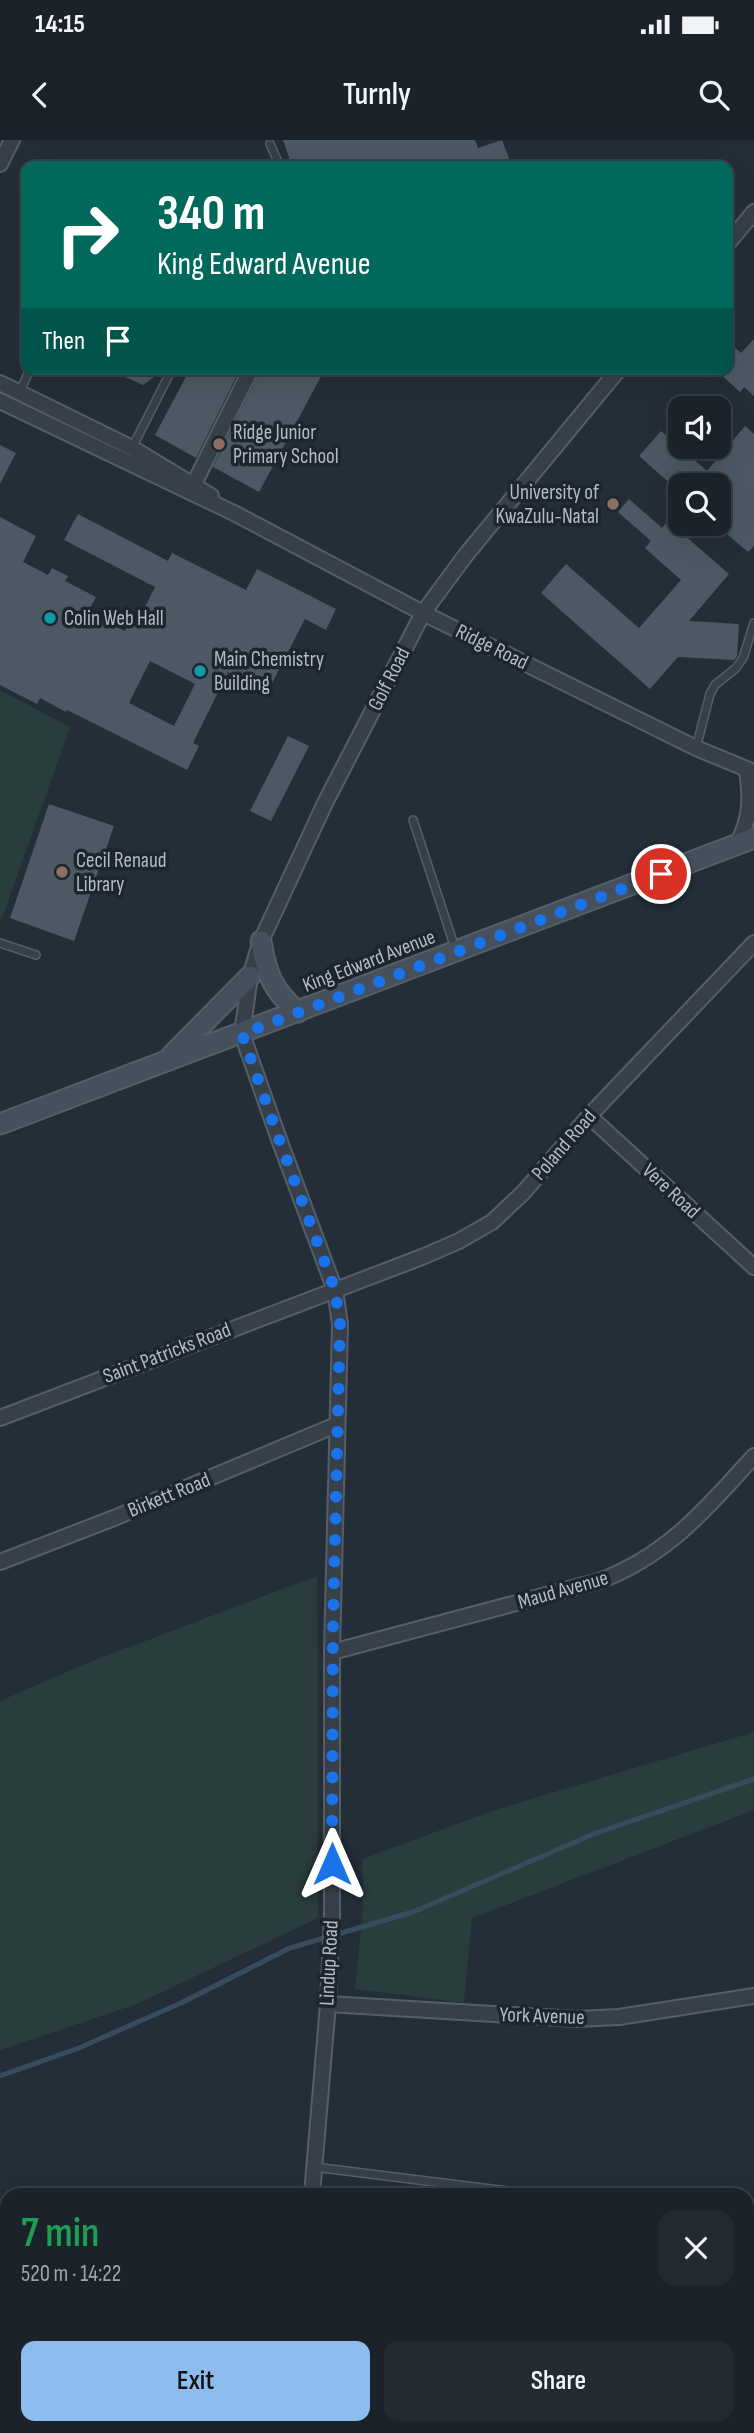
<!DOCTYPE html>
<meta charset="utf-8">
<style>
:root{--surface:#1b222a;--page:#242a32;--text:#f1f3f6;--muted:#a0a4a8;--line:#393f47;--accent:#8ebcee}
body{margin:0;font-family:"Sofia Sans Condensed",sans-serif;background:var(--page);color:var(--text);height:100vh;display:flex;flex-direction:column;font-size:26px;white-space:nowrap}
*{box-sizing:border-box;margin:0}
p{font-size:23px;color:var(--muted)}
.icon{flex:none;width:38px;height:38px;fill:none;stroke:currentColor;stroke-width:2;stroke-linecap:round;stroke-linejoin:round}
.map{position:relative;flex:1;overflow:hidden}
.details{position:absolute;left:0px;top:2048px;width:754px;height:247px;display:flex;flex-direction:column;background:var(--surface);border-radius:21px 21px 0 0;box-shadow:0 7px 28px #0002,0 0 0 2px var(--line)}
.details>*{flex:none}
.guide{position:absolute;left:21px;top:21px;width:712px;height:214px;border-radius:14px;box-shadow:0 7px 28px #0002,0 0 0 2px var(--line);background:#00695c;color:#fff;overflow:hidden}
.fabs{position:absolute;left:668px;top:256px;display:grid;gap:14px}
.fabs a{display:grid;place-items:center;width:63px;height:63px;border-radius:14px;background:var(--surface);box-shadow:0 7px 28px #0002,0 0 0 2px var(--line);font-size:35px}
.pin{position:absolute;display:grid;place-items:center;width:60px;height:60px;color:#fff;margin:-30px;border:4px solid #fff;border-radius:50%;box-shadow:0 2px 7px #0007}
.me{position:absolute;width:77px;margin:-38px;rotate:0deg;stroke-linejoin:round;filter:drop-shadow(0 0 5px #0008)}
.turn{display:flex;align-items:center;gap:24px;height:147px;padding:0 21px;font-size:32px}
.turn .icon{width:91px;height:91px;stroke-width:2.5}
.turn b{display:block;font-size:49px;line-height:60px}
.then{display:flex;align-items:center;height:66px;padding:0 21px;background:#0003;gap:14px;font-size:26px}
.round{display:grid;place-items:center;flex:none;width:74px;height:74px;border-radius:14px;background:var(--page)}
.head{display:flex;align-items:center;justify-content:space-between;height:119px;padding:0 21px}
h1{font-size:42px;font-weight:600;line-height:52px;color:#1e9e55}
.action{display:flex;gap:14px;margin-top:auto;padding:14px 21px}
.action a{flex:1;height:80px;border-radius:14px;background:var(--accent);color:#111;font-size:28px;font-weight:600;line-height:80px;text-align:center}
.action a+a{background:var(--page);color:var(--text)}
.status{display:flex;justify-content:space-between;align-items:center;height:49px;padding:0 35px;background:var(--surface);direction:ltr}
.status svg{height:19px;fill:currentColor}
header{display:flex;justify-content:space-between;align-items:center;height:91px;padding:0 21px;background:var(--surface);font-size:32px;font-weight:600}
.map>svg:first-child{display:block}
.green{fill:#293d3c}
.lines{fill:none;stroke-linecap:round;stroke-linejoin:round}
.stream{stroke:#394c5e;stroke-width:5}
.building{fill:#4c5964;fill-rule:evenodd}
.lane-casing{stroke:#555e67;stroke-width:10}
.street-casing{stroke:#555e67;stroke-width:18}
.secondary-casing{stroke:#555e67;stroke-width:23}
.lane{stroke:#374049;stroke-width:7}
.street{stroke:#374049;stroke-width:14}
.secondary{stroke:#46505c;stroke-width:19}
.route{stroke:#1a73e8;stroke-width:12;stroke-dasharray:0 21.6}
.education-dot{fill:#8d6e63;stroke:#1d252e;stroke-width:2.5}
.culture-dot{fill:#0f9aa8;stroke:#1d252e;stroke-width:2.5}
.labels{text-anchor:middle;dominant-baseline:central;stroke-width:7;stroke-linejoin:round;paint-order:stroke}
.poi-label{font-size:21px;fill:#b2bbc5;stroke:#1d252e;text-anchor:start}
.street-label{font-size:21px;fill:#b2bbc5;stroke:#1d252e}
</style>
<div class="status"><b>14:15</b><svg viewBox="0 0 49 12"><path d="M0 12V9h3v3zM5 12V6h3v6zM10 12V3h3v9zM15 12V0h3v12zM26 1h20v11H26zM47 4h2v5h-2z"/></svg></div>
<header><svg class="icon" aria-label="back" viewBox="0 0 24 24"><path d="M15 5l-7 7 7 7"/></svg>Turnly<svg class="icon" aria-label="search" viewBox="0 0 24 24"><circle cx="10" cy="10" r="6"/><path d="M15 15l6 6"/></svg></header>
<div class="map">
<svg width="754" height="2293" viewBox="0 0 754 2293">
<rect width="100%" height="100%" fill="#242e38"/>
<g class="green">
<path d="M0,550L70,587L2,779H0Z"/>
<path d="M317,1436L318,1778L137,1864L0,1910V1561L90,1522Z"/>
<path d="M754,1592V1670L472,1778L464,1863L355,1849L363,1770L362,1719L498,1669Z"/>
</g>
<g class="lines">
<path class="stream" d="M0,1936L79,1908L181,1863L290,1808L413,1772L596,1693L754,1639"/>
</g>
<g class="building">
<path d="M283,0H475L478,8L502,0L512,26H292Z"/>
<path d="M754,199V256L744,247L740,252L715,229H728V214L734,207L741,213Z"/>
<path d="M107,229H165L143,245Z"/>
<path d="M190,229H240L196,318L155,295Z"/>
<path d="M261,229H325L259,352L213,327Z"/>
<path d="M745,286L754,294V406L748,412L719,387V345H681V353L639,316L661,291L707,331Z"/>
<path d="M0,305L16,313L0,344Z"/>
<path d="M629,359L662,388L668,381L729,434L689,481L739,484L737,516L734,520L678,517L650,549L541,453L566,424L639,488L681,440L645,408L651,401L618,372Z"/>
<path d="M78,374L168,421L172,413L246,450L257,429L336,469L326,490L305,479L267,553L228,532L193,603L199,606L187,630L67,570L66,572L40,558L37,564L0,545V377L36,396L23,422L48,435L52,428L68,436L65,441L96,457L88,472L125,491L131,477L138,481L155,447L64,400ZM150,521L195,544L174,586L129,563Z"/>
<path d="M288,596L309,606L271,681L250,671Z"/>
<path d="M49,664L114,686L74,801L10,778Z"/>
</g>
<g class="lines">
<defs>
<g id="lane">
<path d="M270,4L280,26"/>
<path d="M19,254L30,229"/>
<path d="M132,308L172,229"/>
<path d="M696,608L710,554L715,545L736,528L743,518L754,483"/>
<path d="M413,680L455,808"/>
<path d="M0,803L36,815"/>
<path d="M314,2027L523,2053"/>
</g>
<g id="street">
<path d="M0,24L12,0"/>
<path d="M728,103L754,72"/>
<path d="M0,243L132,308L211,356"/>
<path d="M0,261L234,373L423,473L696,608L754,632"/>
<path d="M194,344L251,229"/>
<path d="M737,705C751,678 751,659 747,630"/>
<path d="M589,976L754,1127"/>
<path d="M0,1278L422,1117L459,1101L492,1082L523,1053L589,976L754,803"/>
<path d="M0,1422L114,1378L336,1285"/>
<path d="M332,1512L599,1441C667,1416 707,1368 754,1316"/>
<path d="M328,1864L577,1879L619,1877L754,1856"/>
<path d="M312,2054L328,1864L332,1776V1512L340,1184L335,1150L280,1002L242,894L250,836L261,801L325,663L423,473L465,416L619,229"/>
<path d="M747,2165L754,2164"/>
<path d="M297,2293L298,2287"/>
</g>
<g id="secondary">
<path d="M261,801C266,833 273,851 298,872"/>
<path d="M172,915L250,836"/>
<path d="M0,984L754,698"/>
</g>
</defs>
<use href="#lane" class="lane-casing"/>
<use href="#street" class="street-casing"/>
<use href="#secondary" class="secondary-casing"/>
<use href="#lane" class="lane"/>
<use href="#street" class="street"/>
<use href="#secondary" class="secondary"/>
</g>
<g class="lines">
<path class="route" d="M332,1724L333,1487L340,1184L335,1150L280,1002L242,894L661,734"/>
</g>
<g class="education-dot">
<circle cx="219" cy="304" r="7"/>
<circle cx="613" cy="364" r="7"/>
<circle cx="62" cy="732" r="7"/>
</g>
<g class="culture-dot">
<circle cx="50" cy="478" r="7"/>
<circle cx="200" cy="531" r="7"/>
</g>
<g class="labels">
<g class="poi-label">
<text x="233" y="292">Ridge Junior<tspan x="233" dy="24">Primary School</tspan></text>
<text x="599" y="352" text-anchor="end">University of<tspan x="599" dy="24">KwaZulu-Natal</tspan></text>
<text x="64" y="478">Colin Web Hall</text>
<text x="214" y="519">Main Chemistry<tspan x="214" dy="24">Building</tspan></text>
<text x="76" y="720">Cecil Renaud<tspan x="76" dy="24">Library</tspan></text>
</g>
<g class="street-label">
<text transform="translate(492 507) rotate(26)">Ridge Road</text>
<text transform="translate(389 539) rotate(-63)">Golf Road</text>
<text transform="translate(369 821) rotate(-21)">King Edward Avenue</text>
<text transform="translate(564 1005) rotate(-49)">Poland Road</text>
<text transform="translate(671 1051) rotate(43)">Vere Road</text>
<text transform="translate(167 1213) rotate(-21)">Saint Patricks Road</text>
<text transform="translate(169 1355) rotate(-22)">Birkett Road</text>
<text transform="translate(563 1450) rotate(-16)">Maud Avenue</text>
<text transform="translate(329 1823) rotate(-87)">Lindup Road</text>
<text transform="translate(542 1876) rotate(2)">York Avenue</text>
</g>
</g>
</svg>
<div class="fabs">
<a><svg class="icon" aria-label="sound" viewBox="0 0 24 24"><path d="M4 9h4l5-4v14l-5-4H4zM17 9q2 3 0 6"/></svg></a>
<a><svg class="icon" aria-label="search" viewBox="0 0 24 24"><circle cx="10" cy="10" r="6"/><path d="M15 15l6 6"/></svg></a>
</div>
<div class="pin" style="left:661px;top:734px;background:#d93025"><svg class="icon" aria-label="arrive" viewBox="0 0 24 24"><path d="M6 21V4h12l-3 4 3 4H6"/></svg></div>
<svg class="me" style="left:332px;top:1724px" viewBox="-20 -20 40 40"><path d="M0-17L14 15 0 8-14 15z" fill="#1a73e8" stroke="#fff" stroke-width="4"/></svg>
<div class="guide">
<div class="turn"><svg class="icon" aria-label="right" viewBox="0 0 24 24"><path d="M7 20v-9h11M14 6l5 5-5 5"/></svg><div><b>340 m</b>King Edward Avenue</div></div>
<div class="then">Then<svg class="icon" aria-label="arrive" viewBox="0 0 24 24"><path d="M6 21V4h12l-3 4 3 4H6"/></svg></div>
</div>
<section class="details">
<div class="head"><div><h1>7 min</h1><p>520 m · 14:22</p></div><a class="round"><svg class="icon" aria-label="close" viewBox="0 0 24 24"><path d="M6 6l12 12M18 6L6 18"/></svg></a></div>
<div class="action"><a>Exit</a><a>Share</a></div>
</section>
</div>
